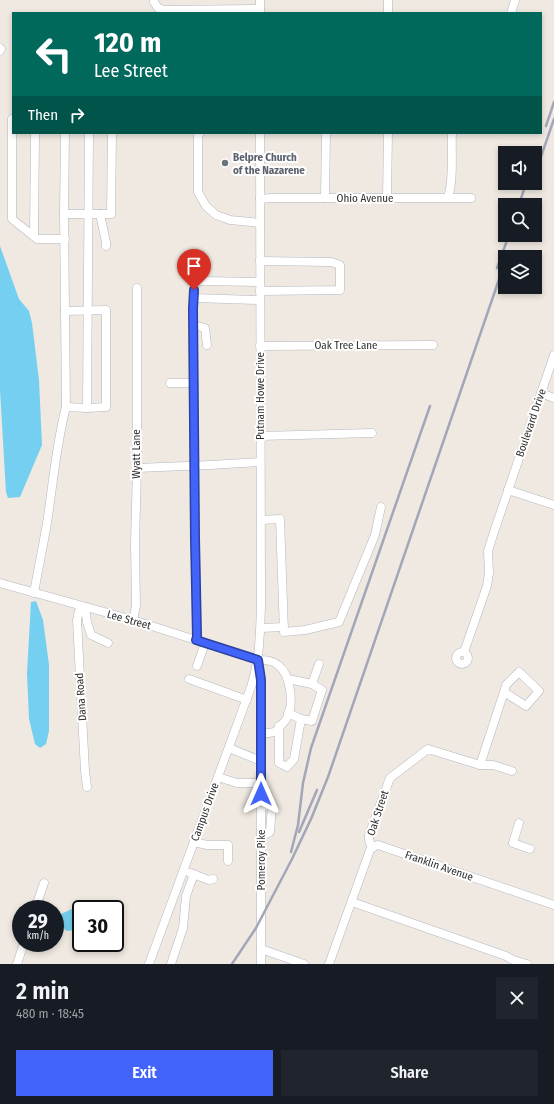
<!DOCTYPE html>
<meta charset="utf-8">
<style>
:root{--surface:#171b24;--page:#20242c;--text:#f1f3f6;--muted:#9ea1a6;--accent:#4264fb}
body{margin:0;font-family:"Fira Sans Condensed",sans-serif;background:var(--page);color:var(--text);height:100vh;display:flex;flex-direction:column;font-size:15px;white-space:nowrap}
*{box-sizing:border-box;margin:0}
p{font-size:13px;color:var(--muted)}
.icon{flex:none;width:22px;height:22px;fill:none;stroke:currentColor;stroke-width:2;stroke-linecap:round;stroke-linejoin:round}
.map{position:relative;height:964px;overflow:hidden}
.details{display:flex;flex-direction:column;background:var(--surface);flex:1}
.details>*{flex:none}
.top-card{position:absolute;left:12px;top:12px;width:530px;height:122px;border-radius:0px;box-shadow:0 2px 6px #0003;background:#00695c;color:#fff;overflow:hidden}
.controls{position:absolute;left:498px;top:146px;display:grid;gap:8px}
.controls a{display:grid;place-items:center;width:44px;height:44px;border-radius:0px;background:var(--surface);box-shadow:0 2px 6px #0003;font-size:20px}
.speed{position:absolute;left:12px;top:900px;display:flex;gap:8px;font-size:20px;font-weight:700;text-align:center}
.speed>*{display:grid;place-content:center;width:52px;height:52px;border-radius:50%;background:var(--surface);box-shadow:0 2px 6px #0003;line-height:1}
.speed small{font-size:10px;font-weight:400}
.speed .limit{border:2px solid #111;border-radius:6px;background:#fff;color:#111}
.pin{position:absolute;display:grid;place-items:center;width:34px;height:34px;color:#fff;margin:-41px -17px;border-radius:50% 50% 50% 0;rotate:-45deg;box-shadow:0 0 4px #0007}
.pin .icon{rotate:45deg}
.me{position:absolute;width:44px;margin:-22px;rotate:0deg;stroke-linejoin:round;filter:drop-shadow(0 0 3px #0008)}
.turn{display:flex;align-items:center;gap:14px;height:84px;padding:0 16px;font-size:18px}
.turn .icon{width:52px;height:52px;stroke-width:2.5}
.turn b{display:block;font-size:28px;line-height:34px}
.then{display:flex;align-items:center;height:38px;padding:0 16px;background:#0003;gap:8px;font-size:15px}
.round{display:grid;place-items:center;flex:none;width:42px;height:42px;border-radius:0px;background:var(--page)}
.overview{display:flex;align-items:center;justify-content:space-between;height:68px;padding:0 16px}
h1{font-size:24px;font-weight:600;line-height:30px}
.action{display:flex;gap:8px;margin-top:auto;padding:8px 16px}
.action a{flex:1;height:46px;border-radius:0px;background:var(--accent);color:#fff;font-size:16px;font-weight:600;line-height:46px;text-align:center}
.action a+a{background:var(--page);color:var(--text)}
.map>svg:first-child{display:block}
.water{fill:#75cff0}
.lines{fill:none;stroke-linecap:round;stroke-linejoin:round}
.minor-casing{stroke:#b4b7c1;stroke-width:9}
.minor{stroke:#fff;stroke-width:8}
.rail{stroke:#a3a6b8;stroke-width:2.5}
.route-casing{stroke:#2b41a3;stroke-width:10}
.route{stroke:#4264fb;stroke-width:7}
.worship-dot{fill:#6b7280;stroke:#fff;stroke-width:1.5}
.labels{text-anchor:middle;dominant-baseline:central;stroke-width:4;stroke-linejoin:round;paint-order:stroke}
.worship-label{font-size:11px;font-weight:bold;fill:#5b616d;stroke:#fff;text-anchor:start}
.street-label{font-size:11px;fill:#2e2e2e;stroke:#fff}
</style>
<div class="map">
<svg width="554" height="964" viewBox="0 0 554 964">
<rect width="100%" height="100%" fill="#efe9e1"/>
<g class="water">
<path d="M0,246L19,299L29,311L32,323L39,380L42,445L20,497L8,498L6,492L0,390Z"/>
<path d="M36,601L43,620L49,665V731L46,744L40,748L35,744L29,719L27,673L31,602Z"/>
<path d="M74,908L80,918L76,930L67,931L62,927L61,914Z"/>
</g>
<g class="lines">
<defs>
<g id="minor">
<path d="M154,0V2L158,8L165,10L260,9"/>
<path d="M260,0V13"/>
<path d="M388,0V13"/>
<path d="M511,13L515,0"/>
<path d="M0,48L1,49L0,51"/>
<path d="M13,119H12V219L37,239H65"/>
<path d="M200,133L198,136V192L206,206L216,215L222,217L230,220L260,223"/>
<path d="M448,197C454,181 451,151 452,133"/>
<path d="M325,198L326,133"/>
<path d="M387,198L388,133"/>
<path d="M260,199L271,198H471"/>
<path d="M64,214H111L112,133"/>
<path d="M100,214L106,242V246"/>
<path d="M34,236L35,133"/>
<path d="M260,261L331,262L340,265V290L260,291"/>
<path d="M194,298L260,300"/>
<path d="M65,311L106,310V407L87,408"/>
<path d="M194,325L205,328L207,345"/>
<path d="M260,346L433,345"/>
<path d="M170,383H194"/>
<path d="M541,393L554,398"/>
<path d="M66,407L87,408L89,133"/>
<path d="M260,436L372,433"/>
<path d="M137,468L210,465L260,462"/>
<path d="M508,490L554,505"/>
<path d="M261,520L280,519L284,632L305,630L339,622L375,535L381,507"/>
<path d="M0,583L133,620L258,660C265,660 272,660 278,665C291,675 294,704 287,718C284,723 278,728 275,732L261,734"/>
<path d="M34,593C38,570 43,546 47,523C53,484 56,445 66,407L64,214L65,133"/>
<path d="M80,606L77,620L85,771L87,787"/>
<path d="M85,607L87,622L91,635L108,643"/>
<path d="M133,620L136,606L135,544L137,468V288"/>
<path d="M261,628L284,627"/>
<path d="M196,640L197,637L195,538L193,309L195,283L202,281L260,282"/>
<circle cx="462" cy="658" r="6"/>
<path d="M464,652L487,586L489,573L488,551L494,532L554,355"/>
<path d="M259,664L261,680V964"/>
<path d="M197,666L205,643"/>
<path d="M189,679L247,700"/>
<path d="M288,679L312,684L319,664"/>
<path d="M301,719L312,721L322,690L312,684"/>
<path d="M279,726V763L287,767L294,759L301,719L288,713"/>
<path d="M229,748L261,761"/>
<path d="M480,765L504,692L526,706L539,691L519,672L506,685L504,692"/>
<path d="M218,777L237,783H261"/>
<path d="M261,806L272,807L270,832L261,836"/>
<path d="M519,823L513,843L530,849"/>
<path d="M194,842L207,845H228V861"/>
<path d="M372,848L369,840V835L390,778L428,749L480,765H493L512,771"/>
<path d="M190,873L209,880L213,879"/>
<path d="M352,902L506,956L513,960L527,964"/>
<path d="M35,909L44,883"/>
<path d="M261,949L304,964"/>
<path d="M17,964L24,943"/>
<path d="M149,964L251,687C260,659 260,633 261,605L260,133"/>
<path d="M171,964L183,928L186,896L194,874"/>
<path d="M329,964L370,850L375,846L378,845L554,905"/>
</g>
</defs>
<use href="#minor" class="minor-casing"/>
<use href="#minor" class="minor"/>
<g class="rail">
<path d="M546,126L554,102"/>
<path d="M535,174L554,119"/>
<path d="M519,205L526,183"/>
<path d="M497,268L509,235"/>
<path d="M299,832L317,790"/>
<path d="M291,852L298,825L303,783L311,748L430,406"/>
<path d="M232,964L256,928L292,859L311,819L328,777L505,262"/>
</g>
</g>
<g class="lines">
<defs>
<path id="route" d="M194,290L193,309L195,538L197,637L196,640L258,660L261,680V794"/>
</defs>
<use href="#route" class="route-casing"/>
<use href="#route" class="route"/>
</g>
<circle class="worship-dot" cx="225" cy="163" r="4"/>
<g class="labels">
<g class="worship-label">
<text x="233" y="157">Belpre Church<tspan x="233" dy="13">of the Nazarene</tspan></text>
</g>
<g class="street-label">
<text x="365" y="198">Ohio Avenue</text>
<text x="346" y="345">Oak Tree Lane</text>
<text transform="translate(260 396) rotate(-90)">Putnam Howe Drive</text>
<text transform="translate(531 423) rotate(-71)">Boulevard Drive</text>
<text transform="translate(136 454) rotate(-90)">Wyatt Lane</text>
<text transform="translate(129 620) rotate(16)">Lee Street</text>
<text transform="translate(81 697) rotate(-94)">Dana Road</text>
<text transform="translate(205 812) rotate(-70)">Campus Drive</text>
<text transform="translate(378 813) rotate(-72)">Oak Street</text>
<text transform="translate(261 860) rotate(-90)">Pomeroy Pike</text>
<text transform="translate(439 866) rotate(19)">Franklin Avenue</text>
</g>
</g>
</svg>
<div class="controls">
<a><svg class="icon" aria-label="sound" viewBox="0 0 24 24"><path d="M4 9h4l5-4v14l-5-4H4zM17 9q2 3 0 6"/></svg></a>
<a><svg class="icon" aria-label="search" viewBox="0 0 24 24"><circle cx="10" cy="10" r="6"/><path d="M15 15l6 6"/></svg></a>
<a><svg class="icon" aria-label="layers" viewBox="0 0 24 24"><path d="M12 4l9 5-9 5-9-5zM3 14l9 5 9-5"/></svg></a>
</div>
<div class="speed"><div>29<small>km/h</small></div><div class="limit">30</div></div>
<div class="pin" style="left:194px;top:290px;background:#d93025"><svg class="icon" aria-label="arrive" viewBox="0 0 24 24"><path d="M6 21V4h12l-3 4 3 4H6"/></svg></div>
<svg class="me" style="left:261px;top:794px" viewBox="-20 -20 40 40"><path d="M0-17L14 15 0 8-14 15z" fill="#4264fb" stroke="#fff" stroke-width="4"/></svg>
<div class="top-card">
<div class="turn"><svg class="icon" aria-label="left" viewBox="0 0 24 24"><path d="M17 20v-9H6M10 6l-5 5 5 5"/></svg><div><b>120 m</b>Lee Street</div></div>
<div class="then">Then<svg class="icon" aria-label="right" viewBox="0 0 24 24"><path d="M7 20v-9h11M14 6l5 5-5 5"/></svg></div>
</div>
</div>
<section class="details">
<div class="overview"><div><h1>2 min</h1><p>480 m · 18:45</p></div><a class="round"><svg class="icon" aria-label="close" viewBox="0 0 24 24"><path d="M6 6l12 12M18 6L6 18"/></svg></a></div>
<div class="action"><a>Exit</a><a>Share</a></div>
</section>
